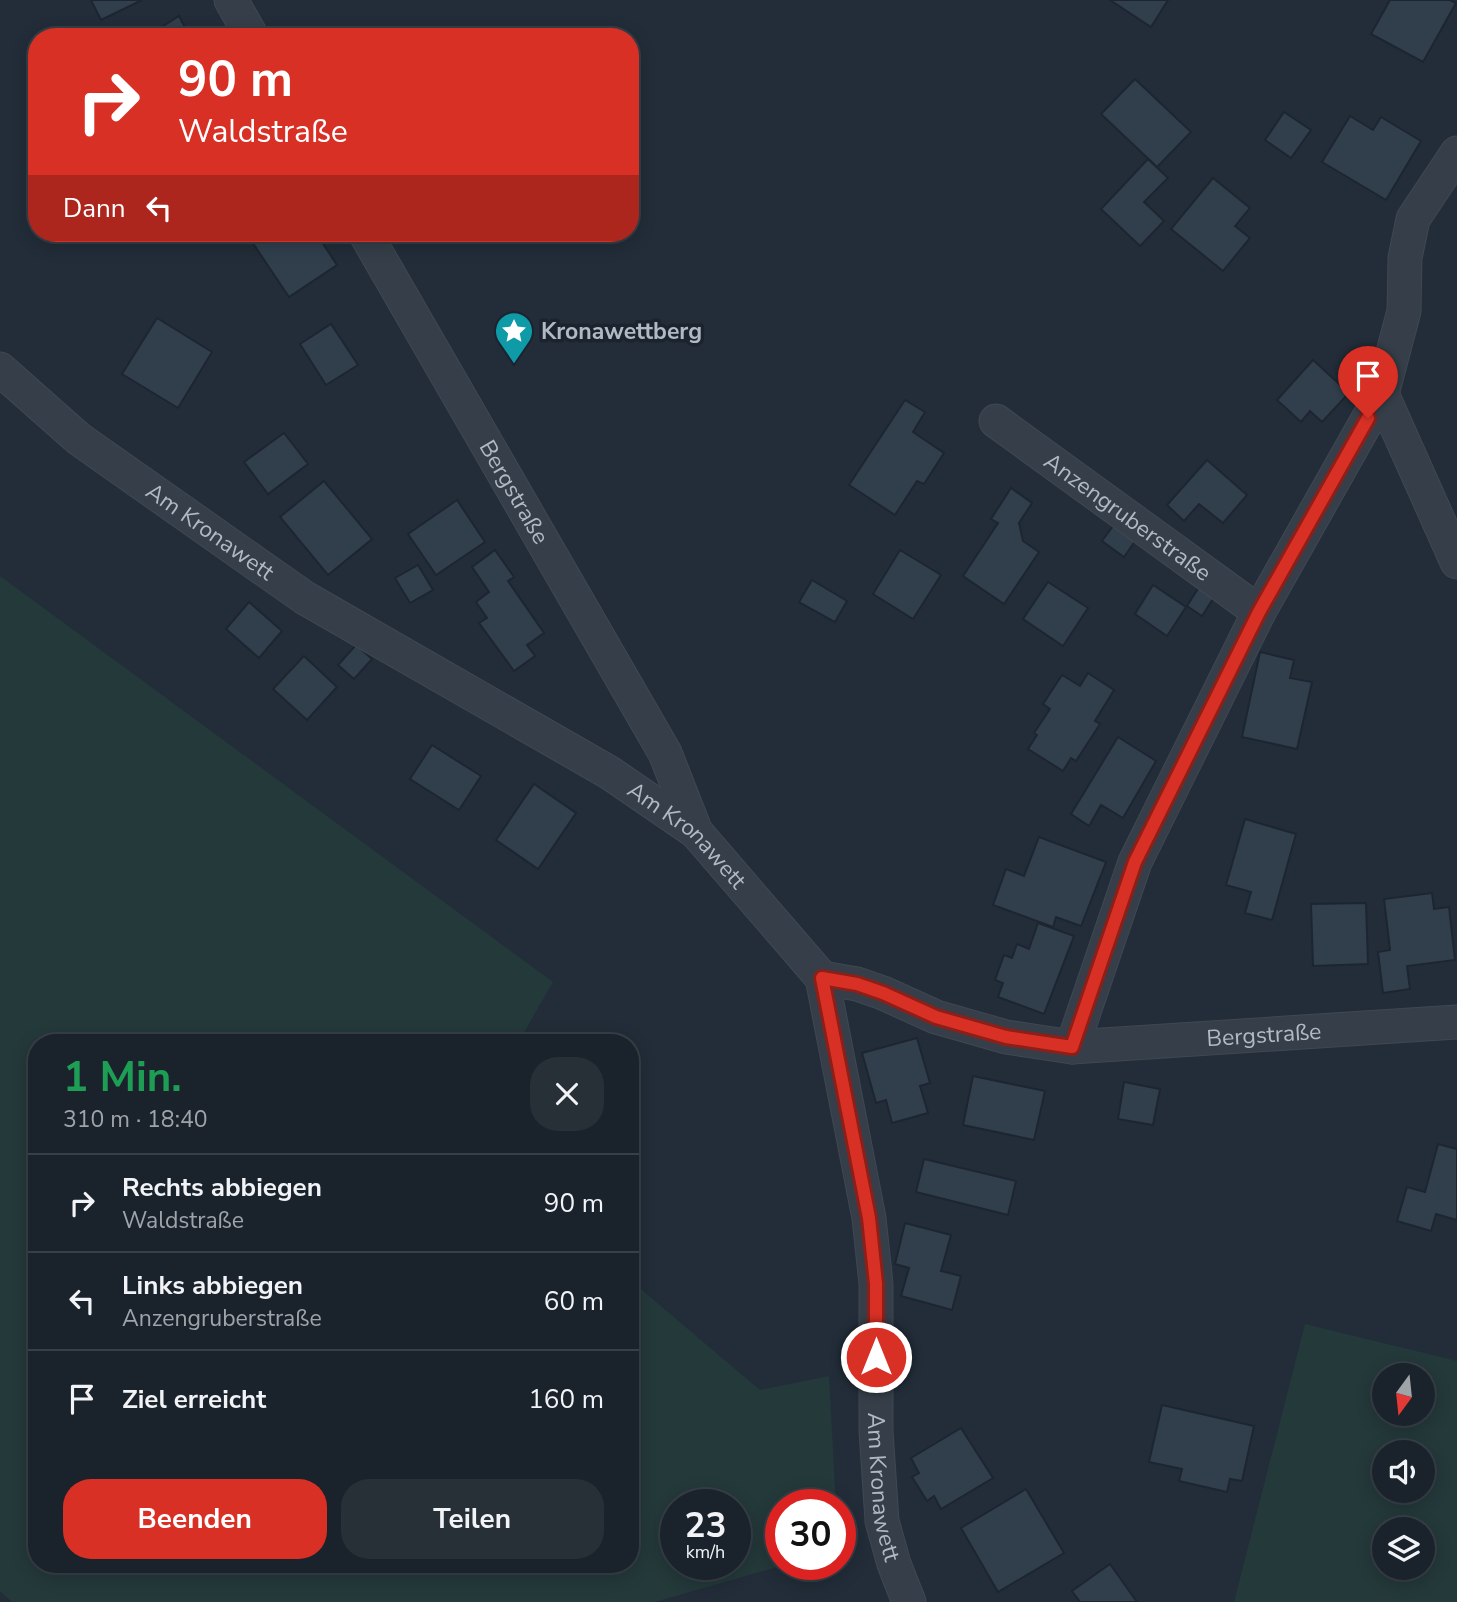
<!DOCTYPE html>
<html lang="de">
<meta charset="utf-8">
<style>
:root{--surface:#1a222b;--page:#272f37;--text:#f1f3f6;--muted:#9fa4a9;--line:#383f47;--accent:#d93025}
body{margin:0;font-family:"Nunito Sans",sans-serif;background:var(--page);color:var(--text);height:100vh;display:flex;flex-direction:column;font-size:26px;white-space:nowrap}
*{box-sizing:border-box;margin:0}
p{font-size:23px;color:var(--muted)}
.icon{flex:none;width:38px;height:38px;fill:none;stroke:currentColor;stroke-width:2;stroke-linecap:round;stroke-linejoin:round}
.map{position:relative;flex:1;overflow:hidden}
.drawer{position:absolute;left:28px;top:1034px;width:611px;height:539px;display:flex;flex-direction:column;background:var(--surface);border-radius:28px;box-shadow:0 4px 18px #0003,0 0 0 2px var(--line)}
.drawer>*{flex:none}
.hud{position:absolute;left:28px;top:28px;width:611px;height:214px;border-radius:28px;box-shadow:0 4px 18px #0003,0 0 0 2px var(--line);background:#d93025;color:#fff;overflow:hidden}
.needle{width:46px;rotate:195deg}
.fabs{position:absolute;left:1372px;top:1363px;display:grid;gap:14px}
.fabs a{display:grid;place-items:center;width:63px;height:63px;border-radius:50%;background:var(--surface);box-shadow:0 4px 18px #0003,0 0 0 2px var(--line);font-size:35px}
.speed{position:absolute;left:660px;top:1489px;display:flex;gap:14px;font-size:35px;font-weight:700;text-align:center}
.speed>*{display:grid;place-content:center;width:91px;height:91px;border-radius:50%;background:var(--surface);box-shadow:0 4px 18px #0003,0 0 0 2px var(--line);line-height:1}
.speed small{font-size:18px;font-weight:400}
.speed .limit{border:10px solid #d22;background:#fff;color:#111}
.pin{position:absolute;display:grid;place-items:center;width:60px;height:60px;color:#fff;margin:-72px -30px;border-radius:50% 50% 50% 0;rotate:-45deg;box-shadow:0 0 7px #0007}
.pin .icon{rotate:45deg}
.me{position:absolute;width:77px;margin:-38px;rotate:0deg;stroke-linejoin:round;filter:drop-shadow(0 0 5px #0008)}
.turn{display:flex;align-items:center;gap:24px;height:147px;padding:0 35px;font-size:32px}
.turn .icon{width:91px;height:91px;stroke-width:2.5}
.turn b{display:block;font-size:49px;line-height:60px}
.then{display:flex;align-items:center;height:66px;padding:0 35px;background:#0003;gap:14px;font-size:26px}
.round{display:grid;place-items:center;flex:none;width:74px;height:74px;border-radius:28px;background:var(--page)}
.headline{display:flex;align-items:center;justify-content:space-between;height:119px;padding:0 35px}
h1{font-size:42px;font-weight:700;line-height:52px;color:#1e9e55}
.primary-button{display:flex;gap:14px;margin-top:auto;padding:14px 35px}
.primary-button a{flex:1;height:80px;border-radius:28px;background:var(--accent);color:#fff;font-size:28px;font-weight:700;line-height:80px;text-align:center}
.primary-button a+a{background:var(--page);color:var(--text)}
ul{padding:0;list-style:none}
li{display:flex;align-items:center;gap:21px;height:98px;padding:0 35px;border-top:2px solid var(--line)}
li div{flex:1}
li b{display:block;font-size:26px}
li em{font-style:normal}
.map>svg:first-child{display:block}
.green{fill:#24393a;fill-rule:evenodd}
.building{fill:#313f4d;stroke:#1d2630;stroke-width:2}
.lines{fill:none;stroke-linecap:round;stroke-linejoin:round}
.minor-casing{stroke:#3f4852;stroke-width:35}
.minor{stroke:#363f49;stroke-width:33}
.route-casing{stroke:#8d1f18;stroke-width:18}
.route{stroke:#d93025;stroke-width:12}
.labels{text-anchor:middle;dominant-baseline:central;stroke-width:7;stroke-linejoin:round;paint-order:stroke}
.poi-label{font-size:23px;font-weight:bold;fill:#b0bac5;stroke:#1b242e;text-anchor:start}
.street-label{font-size:23px;fill:#b0bac5;stroke:#1b242e}
</style>
<div class="map">
<svg width="1457" height="1602" viewBox="0 0 1457 1602">
<rect width="100%" height="100%" fill="#222d39"/>
<g class="green">
<path d="M0,576L553,982L518,1043H37V1564H630V1280L760,1390L829,1376L836,1505H780V1564L784,1565L655,1602H12L0,1591ZM676,1505H735V1564H676Z"/>
<path d="M1305,1324L1457,1361V1602H1234ZM1384,1376H1423V1414H1384ZM1384,1452H1423V1491H1384ZM1384,1530H1423V1568H1384Z"/>
</g>
<g class="building">
<path d="M91,0H142L101,20Z"/>
<path d="M1110,0H1168L1151,27Z"/>
<path d="M1390,0H1450L1456,3L1423,62L1371,34Z"/>
<path d="M179,16L190,37H146Z"/>
<path d="M1135,79L1191,132L1157,167L1101,114Z"/>
<path d="M1284,112L1311,130L1291,158L1265,140Z"/>
<path d="M1350,116L1373,130L1381,117L1421,141L1386,200L1322,162Z"/>
<path d="M1148,159L1168,178L1144,202L1164,221L1140,246L1101,209Z"/>
<path d="M1213,178L1250,208L1235,226L1250,238L1223,271L1171,229Z"/>
<path d="M246,233H316L337,265L289,297Z"/>
<path d="M157,318L212,352L178,408L122,374Z"/>
<path d="M331,324L358,365L326,385L300,344Z"/>
<path d="M1313,360L1349,393L1322,422L1310,411L1301,422L1277,400Z"/>
<path d="M905,400L925,412L913,432L944,453L924,484L917,481L895,515L849,485Z"/>
<path d="M284,433L308,464L268,494L244,462Z"/>
<path d="M1207,460L1247,495L1223,523L1199,504L1184,521L1167,505Z"/>
<path d="M324,481L372,539L328,575L280,517Z"/>
<path d="M1011,488L1032,503L1019,523L1023,541L1039,552L1004,604L963,576L998,523L991,519Z"/>
<path d="M457,500L485,542L436,575L408,534Z"/>
<path d="M1116,522L1138,537L1124,557L1102,541Z"/>
<path d="M495,550L514,577L508,581L544,633L527,645L535,656L514,671L479,623L487,618L476,602L489,592L472,567Z"/>
<path d="M900,550L941,575L913,619L873,594Z"/>
<path d="M418,565L433,590L410,603L395,578Z"/>
<path d="M812,580L847,601L835,622L799,602Z"/>
<path d="M1048,582L1088,608L1063,646L1023,619Z"/>
<path d="M1201,584L1216,594L1202,616L1187,606Z"/>
<path d="M1153,585L1186,607L1167,636L1135,614Z"/>
<path d="M249,602L282,631L259,658L226,629Z"/>
<path d="M356,645L372,659L354,679L338,665Z"/>
<path d="M1260,652L1294,660L1290,678L1312,682L1297,749L1242,737Z"/>
<path d="M304,656L337,687L307,720L273,689Z"/>
<path d="M1088,673L1114,690L1095,721L1100,724L1076,761L1071,758L1063,771L1028,749L1037,735L1034,733L1050,709L1043,704L1062,675L1080,686Z"/>
<path d="M1118,737L1156,761L1123,818L1101,805L1089,826L1071,814Z"/>
<path d="M432,745L481,776L459,810L410,779Z"/>
<path d="M534,784L576,813L538,869L496,840Z"/>
<path d="M1245,819L1296,834L1272,920L1245,913L1251,892L1226,885Z"/>
<path d="M1039,837L1106,862L1081,926L1056,917L1053,927L993,905L1006,869L1024,876Z"/>
<path d="M1432,893L1434,909L1449,907L1455,960L1407,966L1410,989L1383,993L1378,952L1390,950L1384,899Z"/>
<path d="M1366,903L1368,964L1313,966L1311,904Z"/>
<path d="M1038,923L1074,936L1044,1014L998,997L1003,983L995,980L1004,955L1012,958L1017,944L1029,949Z"/>
<path d="M917,1038L930,1083L920,1086L928,1113L892,1123L886,1100L876,1103L862,1053Z"/>
<path d="M973,1076L1045,1091L1034,1140L963,1125Z"/>
<path d="M1124,1082L1160,1089L1153,1125L1118,1119Z"/>
<path d="M1438,1144L1457,1149V1220L1436,1214L1431,1231L1397,1221L1407,1187L1425,1192Z"/>
<path d="M924,1159L1016,1181L1008,1215L916,1192Z"/>
<path d="M905,1223L951,1235L941,1271L961,1276L952,1310L901,1296L909,1268L895,1264Z"/>
<path d="M1162,1405L1254,1426L1242,1481L1230,1479L1227,1492L1179,1481L1182,1469L1149,1462Z"/>
<path d="M961,1428L993,1478L941,1509L934,1496L927,1501L912,1477L919,1473L911,1458Z"/>
<path d="M1026,1489L1064,1553L998,1592L961,1528Z"/>
<path d="M1110,1564L1137,1602H1080L1072,1591Z"/>
</g>
<g class="lines">
<defs>
<g id="minor">
<path d="M231,0L252,37"/>
<path id="s1" d="M365,233L665,753L696,832"/>
<path id="s2" d="M0,369L79,439L305,598L610,773L696,832L822,978L869,1218L876,1284V1431L882,1521L894,1564L909,1602"/>
<path d="M1382,394L1457,562"/>
<path id="s3" d="M996,421L1259,612"/>
<path id="s4" d="M822,978L857,984L883,993L936,1017L1006,1037L1072,1047L1457,1022"/>
<path d="M1072,1047L1135,862L1259,612L1382,394L1404,311L1405,258L1413,219L1457,153"/>
</g>
</defs>
<use href="#minor" class="minor-casing"/>
<use href="#minor" class="minor"/>
</g>
<g class="lines">
<defs>
<path id="route" d="M876,1357V1284L869,1218L822,978L857,984L883,993L936,1017L1006,1037L1072,1047L1135,862L1259,612L1368,418"/>
</defs>
<use href="#route" class="route-casing"/>
<use href="#route" class="route"/>
</g>
<defs>
<symbol id="sight-pin" viewBox="-11 -11 22 30"><path d="M0 17L-7.5 6A9.5 9.5 0 1 1 7.5 6Z" fill="#0f9aa8" stroke="#1b242e"/><path d="M0-6L1.8-2.2L6-1.7L2.9 1.2L3.7 5.4L0 3.3L-3.7 5.4L-2.9 1.2L-6-1.7L-1.8-2.2Z" fill="#fff"/></symbol>
</defs>
<g fill-rule="evenodd">
<use href="#sight-pin" x="492" y="309" width="44" height="60"/>
</g>
<g class="labels">
<g class="poi-label">
<text x="541" y="331">Kronawettberg</text>
</g>
<g class="street-label">
<text stroke="none"><textPath href="#s1" startOffset="299">Bergstraße</textPath></text>
<text stroke="none"><textPath href="#s3" startOffset="163">Anzengruberstraße</textPath></text>
<text stroke="none"><textPath href="#s2" startOffset="266">Am Kronawett</textPath></text>
<text stroke="none"><textPath href="#s2" startOffset="833">Am Kronawett</textPath></text>
<text stroke="none"><textPath href="#s4" startOffset="453">Bergstraße</textPath></text>
<text stroke="none"><textPath href="#s2" startOffset="1545">Am Kronawett</textPath></text>
</g>
</g>
</svg>
<div class="fabs">
<a><svg class="needle" viewBox="-14 -14 28 28"><path d="M0-13l5 13h-10z" fill="#e53935"/><path d="M0 13l5-13h-10z" fill="#9fa4a9"/></svg></a>
<a><svg class="icon" aria-label="sound" viewBox="0 0 24 24"><path d="M4 9h4l5-4v14l-5-4H4zM17 9q2 3 0 6"/></svg></a>
<a><svg class="icon" aria-label="layers" viewBox="0 0 24 24"><path d="M12 4l9 5-9 5-9-5zM3 14l9 5 9-5"/></svg></a>
</div>
<div class="speed"><div>23<small>km/h</small></div><div class="limit">30</div></div>
<div class="pin" style="left:1368px;top:418px;background:#d93025"><svg class="icon" aria-label="arrive" viewBox="0 0 24 24"><path d="M6 21V4h12l-3 4 3 4H6"/></svg></div>
<svg class="me" style="left:876px;top:1357px" viewBox="-20 -20 40 40"><circle r="17" fill="#d93025" stroke="#fff" stroke-width="3"/><path d="M0-11L8 9 0 5-8 9z" fill="#fff"/></svg>
<div class="hud">
<div class="turn"><svg class="icon" aria-label="right" viewBox="0 0 24 24"><path d="M7 20v-9h11M14 6l5 5-5 5"/></svg><div><b>90 m</b>Waldstraße</div></div>
<div class="then">Dann<svg class="icon" aria-label="left" viewBox="0 0 24 24"><path d="M17 20v-9H6M10 6l-5 5 5 5"/></svg></div>
</div>
<section class="drawer">
<div class="headline"><div><h1>1 Min.</h1><p>310 m · 18:40</p></div><a class="round"><svg class="icon" aria-label="close" viewBox="0 0 24 24"><path d="M6 6l12 12M18 6L6 18"/></svg></a></div>
<ul>
<li><svg class="icon" aria-label="right" viewBox="0 0 24 24"><path d="M7 20v-9h11M14 6l5 5-5 5"/></svg><div><b>Rechts abbiegen</b><p>Waldstraße</p></div><em>90 m</em></li>
<li><svg class="icon" aria-label="left" viewBox="0 0 24 24"><path d="M17 20v-9H6M10 6l-5 5 5 5"/></svg><div><b>Links abbiegen</b><p>Anzengruberstraße</p></div><em>60 m</em></li>
<li><svg class="icon" aria-label="arrive" viewBox="0 0 24 24"><path d="M6 21V4h12l-3 4 3 4H6"/></svg><div><b>Ziel erreicht</b></div><em>160 m</em></li>
</ul>
<div class="primary-button"><a>Beenden</a><a>Teilen</a></div>
</section>
</div>
